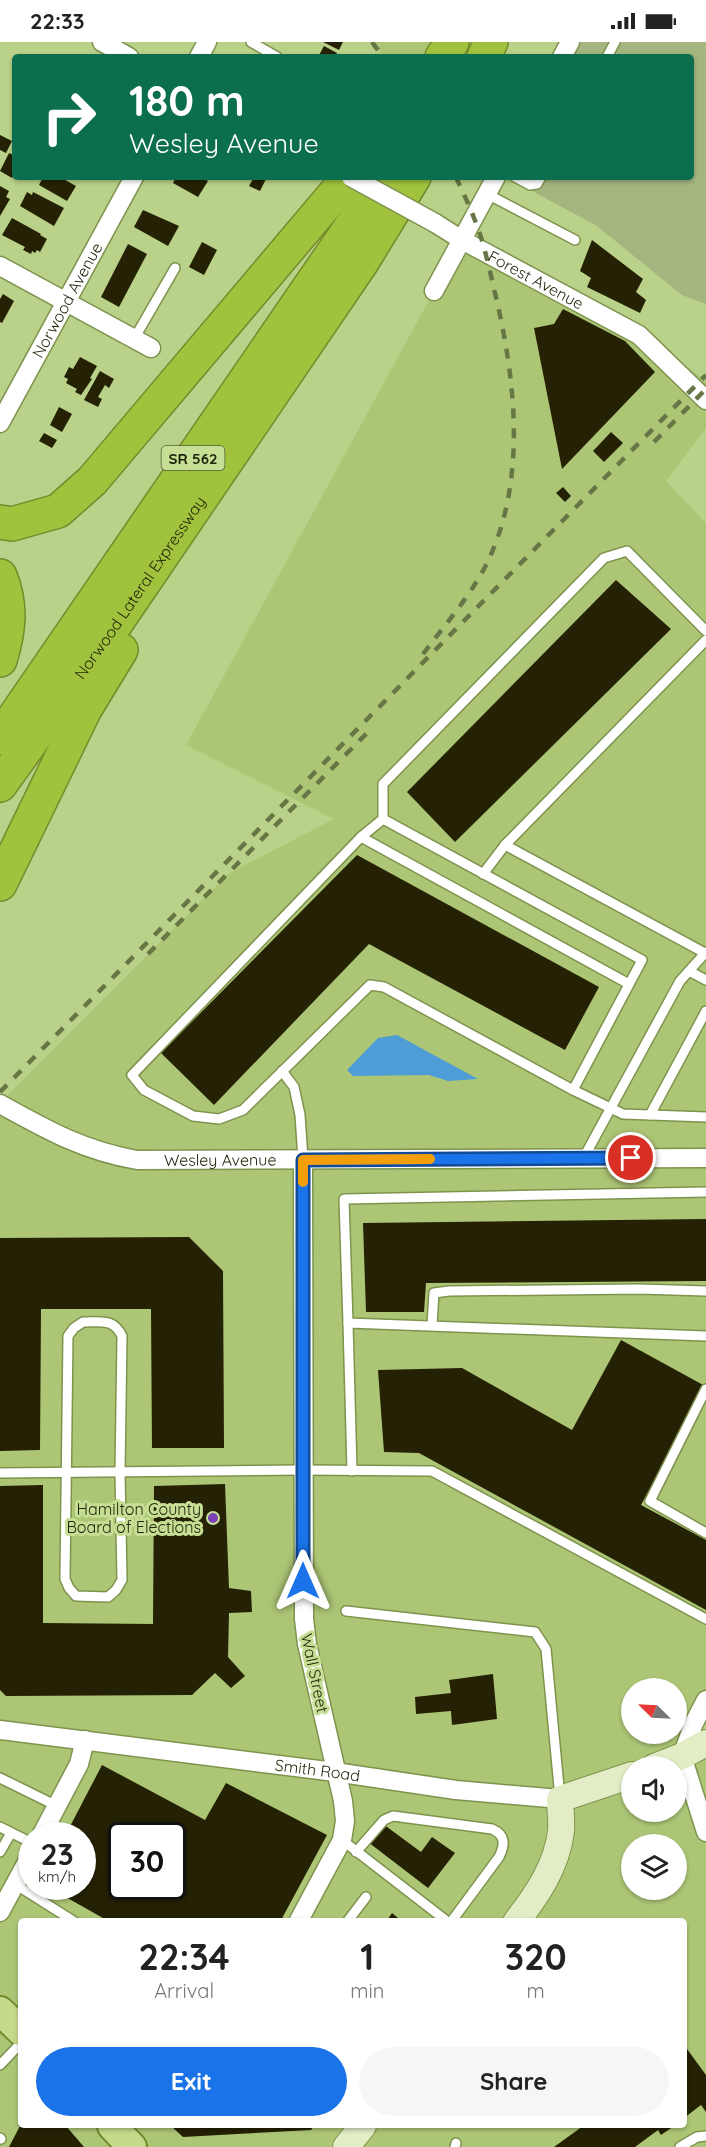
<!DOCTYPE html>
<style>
:root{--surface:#fff;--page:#f6f6f6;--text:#222;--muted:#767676;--accent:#1a73e8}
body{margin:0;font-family:Quicksand,sans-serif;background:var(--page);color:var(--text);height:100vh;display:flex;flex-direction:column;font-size:22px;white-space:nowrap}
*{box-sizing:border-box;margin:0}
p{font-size:20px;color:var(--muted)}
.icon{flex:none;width:33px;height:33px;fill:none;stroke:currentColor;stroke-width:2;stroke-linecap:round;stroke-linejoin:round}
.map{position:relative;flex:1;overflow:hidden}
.panel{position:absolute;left:18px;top:1876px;width:669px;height:210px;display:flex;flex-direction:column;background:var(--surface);border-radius:6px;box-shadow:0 2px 4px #0004}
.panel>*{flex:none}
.banner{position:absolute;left:12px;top:12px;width:682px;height:126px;border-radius:6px;box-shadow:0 2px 4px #0004;background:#0b6e4f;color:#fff;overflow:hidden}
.needle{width:39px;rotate:294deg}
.buttons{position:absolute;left:621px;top:1636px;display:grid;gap:12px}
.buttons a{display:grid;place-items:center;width:66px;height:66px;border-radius:50%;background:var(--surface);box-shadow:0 2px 4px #0004;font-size:30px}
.speed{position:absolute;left:18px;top:1780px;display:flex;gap:12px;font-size:30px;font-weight:700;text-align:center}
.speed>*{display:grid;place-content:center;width:78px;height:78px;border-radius:50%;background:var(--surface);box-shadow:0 2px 4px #0004;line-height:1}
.speed small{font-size:15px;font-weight:400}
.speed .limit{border:3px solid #111;border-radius:9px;background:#fff;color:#111}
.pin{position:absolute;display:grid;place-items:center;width:51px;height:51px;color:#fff;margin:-26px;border:3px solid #fff;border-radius:50%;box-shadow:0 2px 6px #0007}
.me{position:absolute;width:66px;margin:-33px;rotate:0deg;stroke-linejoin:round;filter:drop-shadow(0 0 4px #0008)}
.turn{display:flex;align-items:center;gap:21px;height:126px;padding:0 18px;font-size:27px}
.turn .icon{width:78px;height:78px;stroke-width:2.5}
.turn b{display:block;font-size:42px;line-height:51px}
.eta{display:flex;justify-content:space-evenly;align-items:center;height:102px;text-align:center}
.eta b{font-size:36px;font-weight:700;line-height:42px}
.primary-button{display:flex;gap:12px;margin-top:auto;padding:12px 18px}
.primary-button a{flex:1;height:69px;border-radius:36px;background:var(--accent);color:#fff;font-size:24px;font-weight:700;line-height:69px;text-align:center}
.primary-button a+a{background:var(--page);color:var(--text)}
.status{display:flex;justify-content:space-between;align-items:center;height:42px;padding:0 30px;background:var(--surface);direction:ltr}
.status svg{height:16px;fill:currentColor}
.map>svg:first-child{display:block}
.built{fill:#adc676;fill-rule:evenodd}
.green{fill:#a4b57f}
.water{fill:#4e9dd6}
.building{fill:#242104;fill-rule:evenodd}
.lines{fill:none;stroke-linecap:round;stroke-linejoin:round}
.service-casing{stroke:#7e934d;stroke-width:12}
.minor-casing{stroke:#7e934d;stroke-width:21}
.secondary-casing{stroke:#7e934d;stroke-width:28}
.primary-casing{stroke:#728b2b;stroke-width:32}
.motorway-casing{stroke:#728b2b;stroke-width:36}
.service{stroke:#fff;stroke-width:9}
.minor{stroke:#fff;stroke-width:18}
.secondary{stroke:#e2edc5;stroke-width:26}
.primary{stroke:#c6da8b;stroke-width:28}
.motorway{stroke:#a0c23d;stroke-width:33}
.rail{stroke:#677645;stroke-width:4.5;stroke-dasharray:10 10;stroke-linecap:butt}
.minor-bridge-casing{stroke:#7e934d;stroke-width:21;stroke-linecap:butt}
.minor-bridge{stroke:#fff;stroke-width:18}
.route-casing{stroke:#114b97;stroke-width:15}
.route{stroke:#1a73e8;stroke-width:10}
.slow{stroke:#f59e0b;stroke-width:10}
.poi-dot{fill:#7c43b9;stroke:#c7de95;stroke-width:2}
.labels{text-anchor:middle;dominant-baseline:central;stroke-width:6;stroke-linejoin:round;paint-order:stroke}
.shield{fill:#c7de95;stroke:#515d33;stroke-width:1.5}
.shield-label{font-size:15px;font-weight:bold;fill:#1e2609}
.street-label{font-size:16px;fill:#1e2609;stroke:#c7de95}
.poi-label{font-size:16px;fill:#1e2609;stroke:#c7de95;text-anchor:end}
</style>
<div class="status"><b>22:33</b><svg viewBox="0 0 49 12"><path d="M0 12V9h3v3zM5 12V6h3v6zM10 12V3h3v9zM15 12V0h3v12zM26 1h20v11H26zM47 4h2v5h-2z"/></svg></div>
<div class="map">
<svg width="706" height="2105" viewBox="0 0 706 2105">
<rect width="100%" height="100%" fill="#bad189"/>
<g class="built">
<path d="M372,0H452L442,15H383Z"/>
<path d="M462,198L642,296L706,338V386L666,439L706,481V1658L694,1681L706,1701V2105H0V1061L228,832L334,777L186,703ZM632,1647H676V1692H632ZM632,1725H676V1770H632ZM32,1794H82V1845H32ZM122,1794H172V1845H122ZM632,1803H676V1848H632ZM21,1880H684V2084H21Z"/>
</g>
<path class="green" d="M570,0H706V262L682,253L597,184L506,135H692V15H562Z"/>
<path class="water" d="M397,993L478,1037L448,1039L429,1033L353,1034L347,1028L378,996Z"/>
<g class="building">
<path d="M323,0H343L339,8Z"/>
<path d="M324,4L337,11L335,15H318Z"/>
<path d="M0,93L12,99L6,111L0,108Z"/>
<path d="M9,111L15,114V130L12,136L0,129Z"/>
<path d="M43,135H60L76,144L67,159L39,143Z"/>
<path d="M176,135H201L208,139L198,155L173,141Z"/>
<path d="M254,135H267L260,149L249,144Z"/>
<path d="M0,144L9,149L6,155L10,157L0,174Z"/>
<path d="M27,150L32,153L33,150L64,166L54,184L20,164Z"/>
<path d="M143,168L179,184L168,204L134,185Z"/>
<path d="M12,176L41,192L40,193L47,197L40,210L37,208L35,211L32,209L31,212L23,208L25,205L2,193Z"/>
<path d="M592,198L643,237L636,250L646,258L640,271L587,245L591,236L580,229Z"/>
<path d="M202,200L217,208L204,233L189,225Z"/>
<path d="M128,202L147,212L119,265L101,255Z"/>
<path d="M3,252L14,259L2,281L0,280V257Z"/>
<path d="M563,267L625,299L655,330L562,427L534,286L554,282Z"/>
<path d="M80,315L97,324L90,336L92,337L81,353L75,350L77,347L66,341L68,337L64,335L69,325L73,327Z"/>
<path d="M100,329L114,337L109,346L105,343L98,355L102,357L98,365L84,358Z"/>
<path d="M59,365L72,372L62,390L50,383Z"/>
<path d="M611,390L623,401L604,420L593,409Z"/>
<path d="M44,391L57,398L52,406L39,399Z"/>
<path d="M563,445L571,454L565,460L556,451Z"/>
<path d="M616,538L671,587L455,800L407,750Z"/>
<path d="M357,813L599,945L565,1008L369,902L214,1063L161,1011Z"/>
<path d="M706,1177V1239L426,1241L424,1270H366L363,1181Z"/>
<path d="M189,1195L223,1229L224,1406H152L151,1267H41L40,1408L0,1409V1196Z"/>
<path d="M621,1298L705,1344L641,1463L706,1498V1568L419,1411L384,1410L378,1328L462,1326L572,1388Z"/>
<path d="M225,1442L229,1546L251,1549L252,1570L229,1571L228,1615L245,1634L231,1646L215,1631L192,1653L6,1654L0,1648V1444L43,1443V1581L153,1582L154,1444Z"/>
<path d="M493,1632L497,1677L452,1683L451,1669L416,1672L415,1655L451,1651L449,1638Z"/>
<path d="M102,1723L205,1778L226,1741L327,1793L280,1880H110L48,1845H82V1794H65ZM122,1794H172V1845H122Z"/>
<path d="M383,1782L421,1810L432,1795L455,1811L428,1846L368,1800Z"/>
<path d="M392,1871L403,1880H386Z"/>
<path d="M687,2007L706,2033V2070L701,2063L684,2076V2009Z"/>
<path d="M20,2084H66L84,2105H9Z"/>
<path d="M171,2084H314L311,2088L183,2095Z"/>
<path d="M583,2084H674L661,2093L658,2088L635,2105H554Z"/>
</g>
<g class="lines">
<defs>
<g id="service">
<path d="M251,0L277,15"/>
<path d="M607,15L615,0"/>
<path d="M515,135L530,143L537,142L541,135"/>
<path d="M487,152L575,198"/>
<path d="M134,297L175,226"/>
<path d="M706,589L627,509L604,516L383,742V777L642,918L573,1048L623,1072L706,1075"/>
<path d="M383,777L361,795L132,1033L144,1048L193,1074L219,1077L243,1068L370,943L384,945L573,1048"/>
<path d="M361,795L629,942"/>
<path d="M505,803L705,911"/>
<path d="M483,832L505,803L706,598"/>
<path d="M689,929L706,938"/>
<path d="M282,1029L294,1045L300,1073L303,1117"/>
<path d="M650,1073L706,969"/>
<path d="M583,1117L680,939L706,910"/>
<path d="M83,1280C101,1280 113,1276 122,1294L120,1430L122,1538L116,1548L108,1555L76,1554L69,1546L65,1537L68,1294L74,1286Z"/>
<path d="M348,1281L344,1157L706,1150"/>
<path d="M432,1283L434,1251L449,1249L639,1247L706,1249"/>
<path d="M706,1347L650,1459L706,1491"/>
<path d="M352,1429L348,1281L706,1294"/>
<path d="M0,1431L303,1428L432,1429L706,1577"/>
<path d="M346,1569L535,1590L546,1607L560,1756"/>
<path d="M0,1736L57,1764"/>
<path d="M0,1785L32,1801"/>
<path d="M342,1798L448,1880"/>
<path d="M0,1810L11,1791"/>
<path d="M356,1810L384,1778L393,1774L492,1787C506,1793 505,1803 499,1815L451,1880"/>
<path d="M15,1842L75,1880"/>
<path d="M347,1880L366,1855"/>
<path d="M0,2023L21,2001"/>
<path d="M0,2096L1,2097"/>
<path d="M455,2105L456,2101"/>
<path d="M680,2105L697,2095L706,2094"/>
</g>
<g id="minor">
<path d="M102,0L129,15"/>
<path d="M199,15L207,0"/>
<path d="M562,15L570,0"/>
<path id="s1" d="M435,181L462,198L639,293L706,358"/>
<path d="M0,224L151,306"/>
<path d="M434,249L496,135"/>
<path id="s2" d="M0,381L134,135"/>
<path id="s3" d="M0,1062C47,1088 84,1109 137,1118L706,1116"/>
<path d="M706,1658L694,1681L682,1714L706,1790"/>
<path id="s4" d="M0,1688L335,1730L456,1748L560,1757"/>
<path d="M41,1794L79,1722L85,1698"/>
<path d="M0,1870L32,1811"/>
<path d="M298,1880L342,1798L345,1779L343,1759L307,1602L304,1577L303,1117"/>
</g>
<g id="secondary">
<path d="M654,1725L682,1714L706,1701"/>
<path d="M516,1880C537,1853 557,1824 561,1789C562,1779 560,1767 560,1757L632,1733"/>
<path d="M346,2105L363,2084"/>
</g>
<g id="primary">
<path d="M0,1969L21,1989"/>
<path d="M112,2084L132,2105"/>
</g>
<g id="motorway">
<path d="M442,15L452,0"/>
<path d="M484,15L491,0"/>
<path d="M0,480L12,482L58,469L92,439L349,135"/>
<path d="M0,534C12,563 9,589 0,618"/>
<path d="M0,696L385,135"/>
<path id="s5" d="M0,743L106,596L362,220L414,135"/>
<path d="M0,842L85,667L121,608"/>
</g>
</defs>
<use href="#service" class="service-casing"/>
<use href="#minor" class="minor-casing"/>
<use href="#secondary" class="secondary-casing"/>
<use href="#primary" class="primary-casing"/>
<use href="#motorway" class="motorway-casing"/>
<use href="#service" class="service"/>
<use href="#minor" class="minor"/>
<use href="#secondary" class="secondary"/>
<use href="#primary" class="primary"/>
<use href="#motorway" class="motorway"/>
<g class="rail">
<path d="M372,0L383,15"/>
<path d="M654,400L706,347"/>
<path d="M423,612C444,584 467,558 484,527C528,443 516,339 495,251C489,226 484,200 474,176C469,162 462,149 456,135"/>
<path d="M148,912L372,686"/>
<path d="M0,1050L706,333"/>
</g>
<defs>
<path id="minor-bridge" d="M351,135L435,181"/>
</defs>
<use href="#minor-bridge" class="minor-bridge-casing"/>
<use href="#minor-bridge" class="minor-bridge"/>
</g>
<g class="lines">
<defs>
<path id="route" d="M303,1539V1118L631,1116"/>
</defs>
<use href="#route" class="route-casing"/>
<use href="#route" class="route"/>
<path class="slow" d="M303,1140V1118L430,1117"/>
</g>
<circle class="poi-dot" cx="213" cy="1476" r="6"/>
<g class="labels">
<rect class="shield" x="161.5" y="404" width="63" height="24" rx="4.5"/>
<g class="shield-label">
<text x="193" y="416">SR 562</text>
</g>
<g class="street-label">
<text stroke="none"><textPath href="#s1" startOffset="116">Forest Avenue</textPath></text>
<text stroke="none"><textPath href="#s2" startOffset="140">Norwood Avenue</textPath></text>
<text stroke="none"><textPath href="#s5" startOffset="242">Norwood Lateral Expressway</textPath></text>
<text stroke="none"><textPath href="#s3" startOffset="232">Wesley Avenue</textPath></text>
<text transform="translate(315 1631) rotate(78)">Wall Street</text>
<text stroke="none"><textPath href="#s4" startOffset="320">Smith Road</textPath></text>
</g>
<g class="poi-label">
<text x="201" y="1467">Hamilton County<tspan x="201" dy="18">Board of Elections</tspan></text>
</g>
</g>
</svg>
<div class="buttons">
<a><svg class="needle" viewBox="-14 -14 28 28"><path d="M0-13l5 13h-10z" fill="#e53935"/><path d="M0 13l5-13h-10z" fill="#767676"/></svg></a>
<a><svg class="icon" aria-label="sound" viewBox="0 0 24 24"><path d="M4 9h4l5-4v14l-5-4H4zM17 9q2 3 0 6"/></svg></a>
<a><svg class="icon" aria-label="layers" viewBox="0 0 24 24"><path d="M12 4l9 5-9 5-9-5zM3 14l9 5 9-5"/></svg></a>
</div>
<div class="speed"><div>23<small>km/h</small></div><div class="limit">30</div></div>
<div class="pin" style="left:631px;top:1116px;background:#d93025"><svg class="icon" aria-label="arrive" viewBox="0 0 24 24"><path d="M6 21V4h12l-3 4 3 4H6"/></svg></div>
<svg class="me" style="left:303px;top:1539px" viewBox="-20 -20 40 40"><path d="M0-17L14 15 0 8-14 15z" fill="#1a73e8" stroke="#fff" stroke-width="4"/></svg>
<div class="banner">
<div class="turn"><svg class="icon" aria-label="right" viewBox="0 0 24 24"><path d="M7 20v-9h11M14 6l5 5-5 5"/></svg><div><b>180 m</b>Wesley Avenue</div></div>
</div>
<section class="panel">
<div class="eta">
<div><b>22:34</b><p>Arrival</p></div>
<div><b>1</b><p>min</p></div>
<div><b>320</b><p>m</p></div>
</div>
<div class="primary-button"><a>Exit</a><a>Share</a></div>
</section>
</div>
